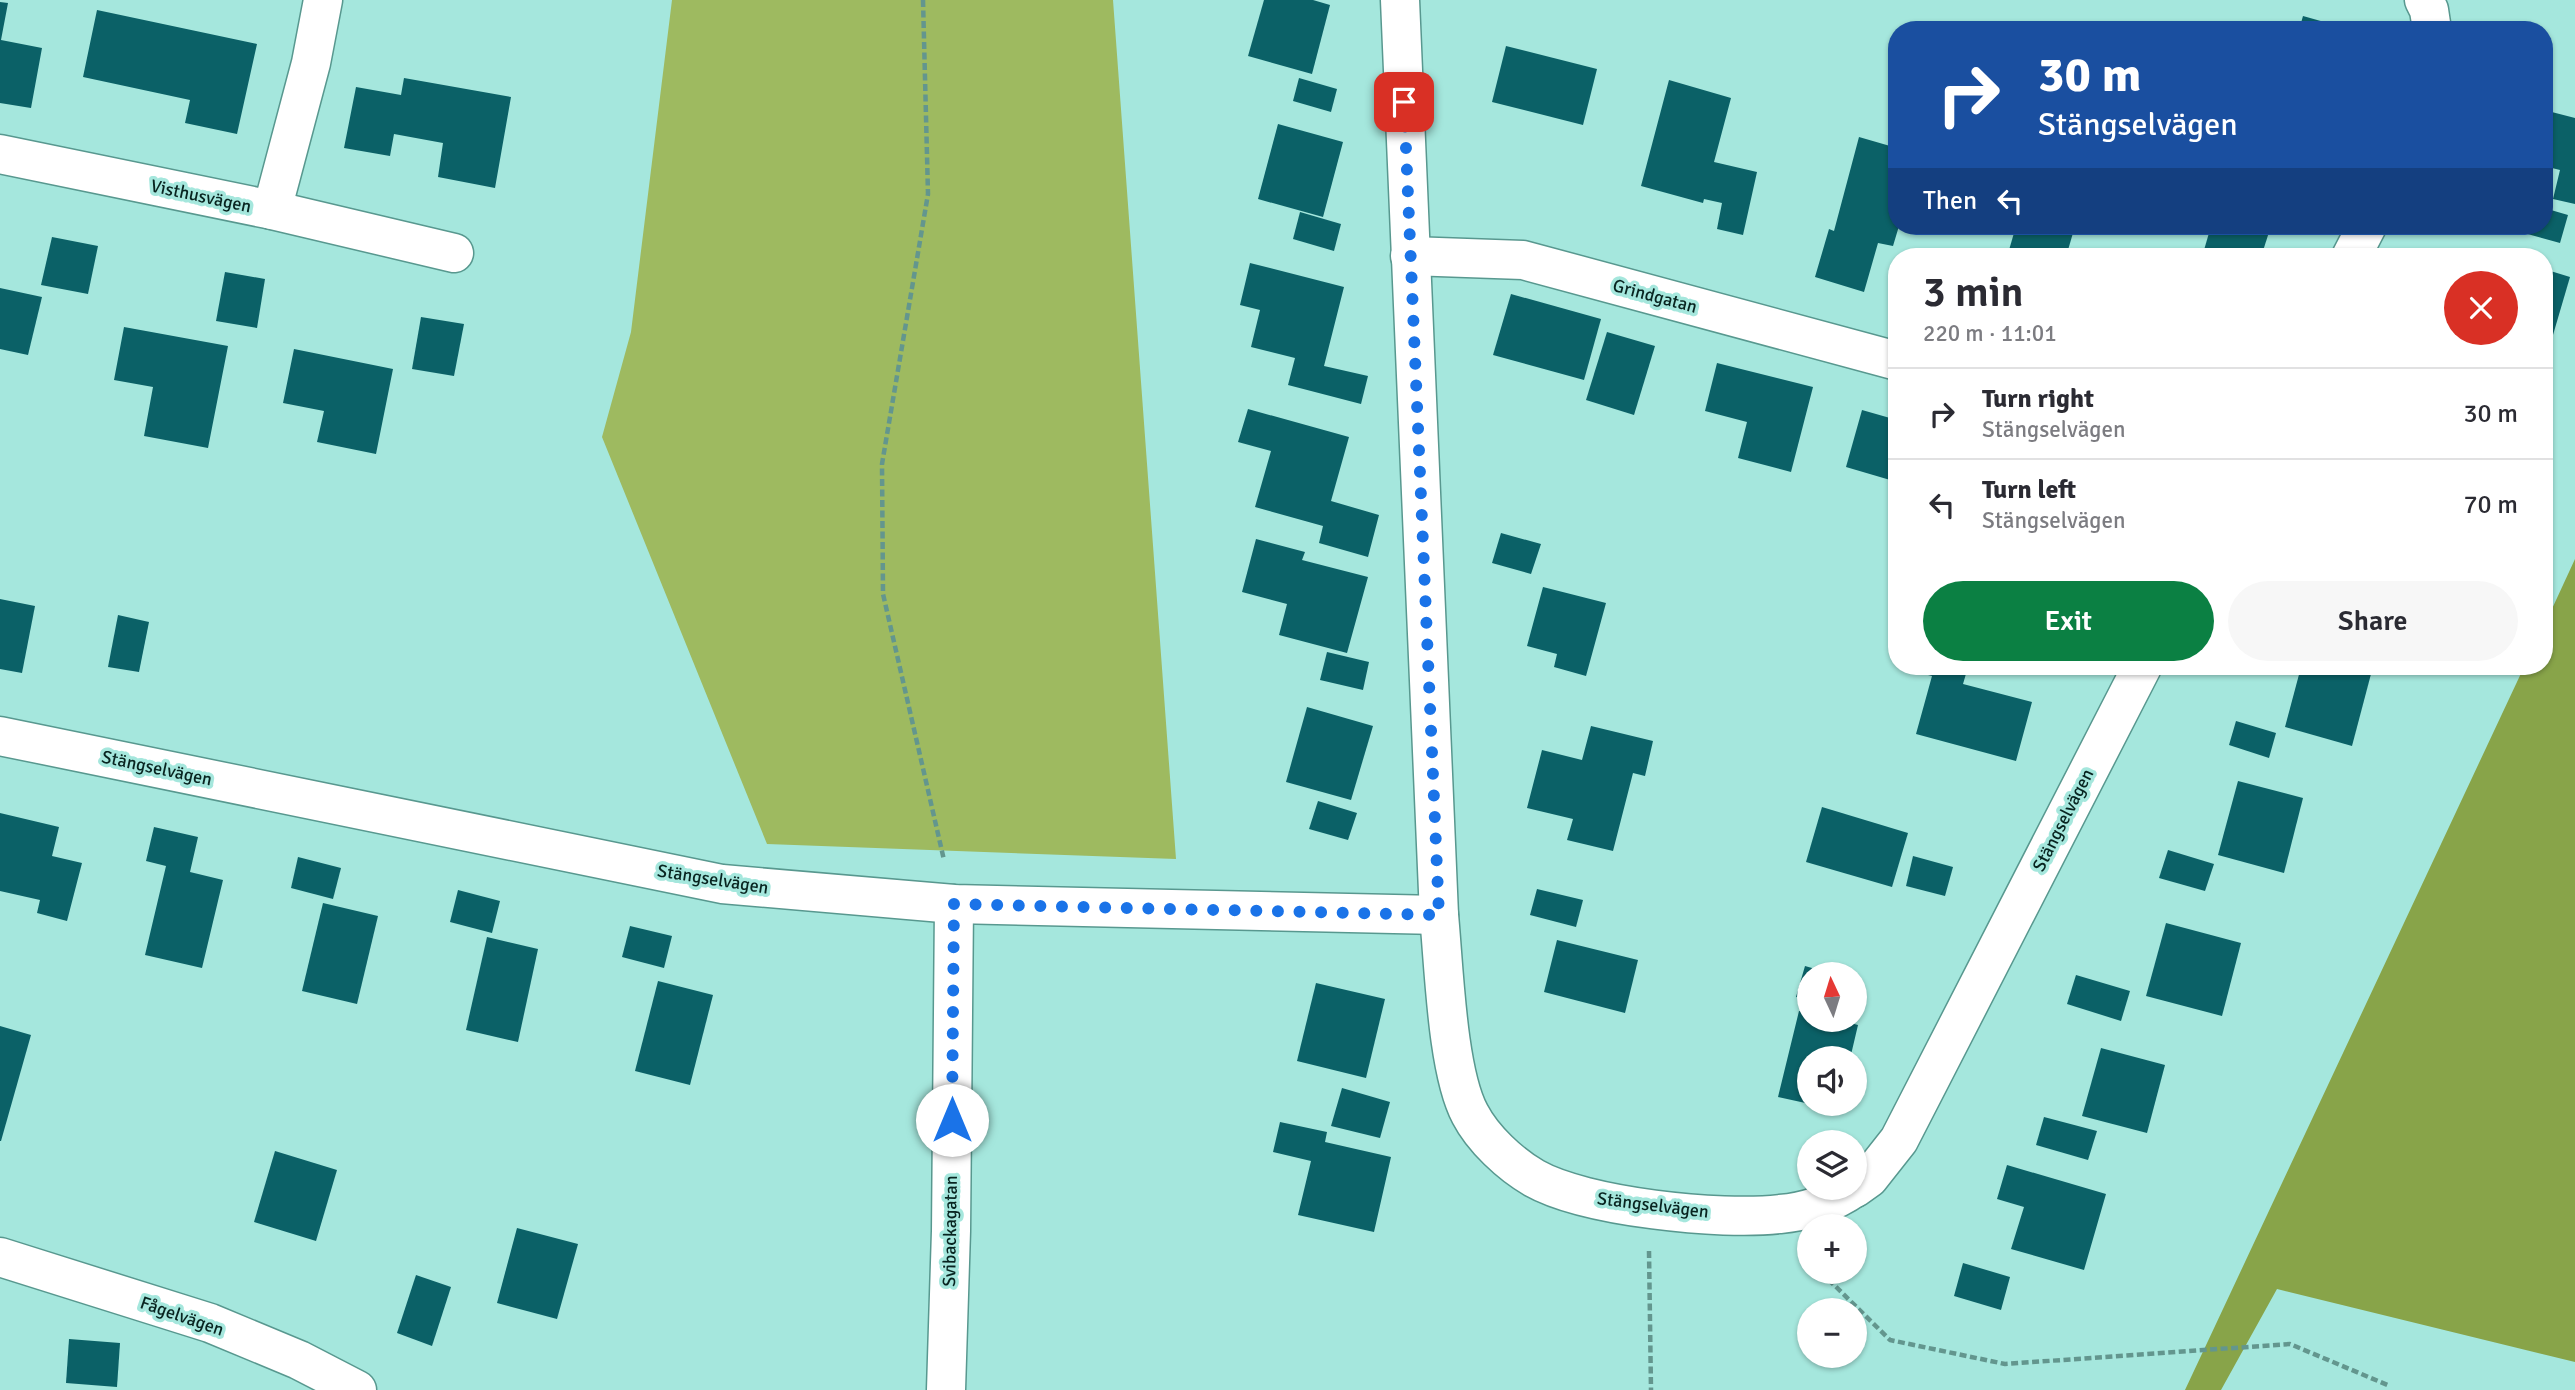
<!DOCTYPE html>
<meta charset="utf-8">
<style>
:root{--surface:#fff;--page:#f7f7f7;--text:#2b2b33;--muted:#7c7c81;--line:#e1e1e2;--accent:#0b8043}
body{margin:0;font-family:Signika,sans-serif;background:var(--page);color:var(--text);height:100vh;display:flex;flex-direction:column;font-size:26px;white-space:nowrap}
*{box-sizing:border-box;margin:0}
p{font-size:23px;color:var(--muted)}
.icon{flex:none;width:38px;height:38px;fill:none;stroke:currentColor;stroke-width:2;stroke-linecap:round;stroke-linejoin:round}
.map{position:relative;flex:1;overflow:hidden}
.panel{position:absolute;left:1888px;top:248px;width:665px;height:427px;display:flex;flex-direction:column;background:var(--surface);border-radius:28px;box-shadow:0 2px 5px #0004}
.panel>*{flex:none}
.guide{position:absolute;left:1888px;top:21px;width:665px;height:214px;border-radius:28px;box-shadow:0 2px 5px #0004;background:#1a4fa0;color:#fff;overflow:hidden}
.needle{width:46px;rotate:356deg}
.buttons{position:absolute;left:1797px;top:962px;display:grid;gap:14px}
.buttons a{display:grid;place-items:center;width:70px;height:70px;border-radius:50%;background:var(--surface);box-shadow:0 2px 5px #0004;font-size:35px}
.pin{position:absolute;display:grid;place-items:center;width:60px;height:60px;color:#fff;margin:-30px;border-radius:14px;box-shadow:0 4px 10px #0006}
.me{position:absolute;width:77px;margin:-38px;rotate:0deg;stroke-linejoin:round;filter:drop-shadow(0 0 5px #0008)}
.turn{display:flex;align-items:center;gap:24px;height:147px;padding:0 35px;font-size:32px}
.turn .icon{width:91px;height:91px;stroke-width:2.5}
.turn b{display:block;font-size:49px;line-height:60px}
.then{display:flex;align-items:center;height:66px;padding:0 35px;background:#0003;gap:14px;font-size:26px}
.round{display:grid;place-items:center;flex:none;width:74px;height:74px;border-radius:37px;background:var(--page)}
.head{display:flex;align-items:center;justify-content:space-between;height:119px;padding:0 35px}
h1{font-size:42px;font-weight:600;line-height:52px}
.action{display:flex;gap:14px;margin-top:auto;padding:14px 35px}
.action a{flex:1;height:80px;border-radius:42px;background:var(--accent);color:#fff;font-size:28px;font-weight:600;line-height:80px;text-align:center}
.action a+a{background:var(--page);color:var(--text)}
ul{padding:0;list-style:none}
li{display:flex;align-items:center;gap:21px;height:91px;padding:0 35px;border-top:2px solid var(--line)}
li div{flex:1}
li b{display:block;font-size:26px}
li em{font-style:normal}
.map>svg:first-child{display:block}
.green{fill:#9eba60}
.forest{fill:#88a449}
.building{fill:#0b6167}
.lines{fill:none;stroke-linecap:round;stroke-linejoin:round}
.minor-casing{stroke:#58988f;stroke-width:41}
.path{stroke:#63968e;stroke-width:4.5;stroke-dasharray:7 3.5;stroke-linecap:butt}
.minor{stroke:#fff;stroke-width:38}
.route{stroke:#1a73e8;stroke-width:12;stroke-dasharray:0 21.6}
.labels{text-anchor:middle;dominant-baseline:central;stroke-width:7;stroke-linejoin:round;paint-order:stroke}
.street-label{font-size:18px;fill:#082420;stroke:#a5e7dd}
</style>
<div class="map">
<svg width="2575" height="1390" viewBox="0 0 2575 1390">
<rect width="100%" height="100%" fill="#a5e7dd"/>
<path class="green" d="M672,0H1113L1176,859L767,844L602,437L631,332Z"/>
<path class="forest" d="M2575,559V1362L2277,1289L2221,1390H2185L2524,667H2544L2545,624Z"/>
<g class="building">
<path d="M1264,0H1313L1330,5L1312,74L1248,56Z"/>
<path d="M0,2L8,3L1,40L42,48L31,108L0,103Z"/>
<path d="M97,10L257,44L237,134L185,123L190,100L83,77Z"/>
<path d="M2303,16L2349,29V30H2299Z"/>
<path d="M1506,46L1597,69L1583,125L1492,102Z"/>
<path d="M404,78L511,97L495,188L438,177L443,143L394,134L390,156L344,148L356,87L401,95Z"/>
<path d="M1299,78L1337,89L1331,112L1293,101Z"/>
<path d="M1669,80L1731,98L1714,162L1757,172L1743,235L1717,229L1722,203L1704,199L1703,203L1641,186Z"/>
<path d="M2544,110L2575,118V204L2553,199L2560,170L2544,166Z"/>
<path d="M1278,124L1343,142L1323,217L1258,199Z"/>
<path d="M1859,137L1897,148L1899,226L1893,246L1878,243L1864,292L1815,277L1829,229L1834,231Z"/>
<path d="M2544,208L2568,215L2560,243L2502,227L2544,226Z"/>
<path d="M1300,212L1341,224L1334,251L1293,239Z"/>
<path d="M2016,226H2075L2066,257H2007Z"/>
<path d="M2211,226H2271L2261,257H2202Z"/>
<path d="M52,237L98,246L88,294L41,285Z"/>
<path d="M1250,263L1344,287L1324,366L1368,376L1361,404L1288,385L1295,358L1251,347L1260,310L1240,305Z"/>
<path d="M2544,269L2570,277L2548,352L2544,350Z"/>
<path d="M225,272L265,279L257,328L216,321Z"/>
<path d="M0,288L42,297L28,355L0,349Z"/>
<path d="M1511,294L1601,319L1584,380L1493,355Z"/>
<path d="M421,317L464,324L454,376L412,369Z"/>
<path d="M124,327L228,346L208,448L144,436L153,387L114,380Z"/>
<path d="M1607,332L1655,346L1634,415L1586,400Z"/>
<path d="M294,349L393,369L376,454L317,442L324,411L283,403Z"/>
<path d="M1717,363L1813,387L1791,472L1738,458L1747,422L1705,411Z"/>
<path d="M1248,409L1349,437L1331,501L1379,515L1368,557L1319,543L1323,526L1255,507L1271,451L1238,442Z"/>
<path d="M1862,410L1897,420V482L1846,467Z"/>
<path d="M1501,533L1541,544L1531,574L1492,563Z"/>
<path d="M1256,539L1305,552L1302,560L1368,577L1347,653L1279,635L1287,604L1242,592Z"/>
<path d="M1543,587L1606,603L1586,676L1554,667L1557,654L1527,646Z"/>
<path d="M0,599L35,606L22,673L0,669Z"/>
<path d="M118,615L149,622L139,672L108,667Z"/>
<path d="M1327,652L1369,662L1363,690L1320,680Z"/>
<path d="M1913,667H1968L1963,684L2032,702L2016,761L1916,734L1932,676L1912,671Z"/>
<path d="M2301,667H2343L2371,674L2352,746L2285,727Z"/>
<path d="M1307,707L1373,726L1351,800L1286,782Z"/>
<path d="M2236,721L2276,733L2269,758L2229,745Z"/>
<path d="M1591,726L1653,741L1645,776L1633,773L1613,851L1567,840L1573,819L1527,808L1542,750L1582,760Z"/>
<path d="M2238,781L2303,798L2284,873L2218,855Z"/>
<path d="M1318,801L1357,813L1348,840L1309,829Z"/>
<path d="M1822,807L1908,833L1892,887L1806,862Z"/>
<path d="M0,813L59,827L52,856L82,863L67,921L37,913L40,900L0,891Z"/>
<path d="M154,827L198,837L190,872L223,880L202,968L145,955L166,866L146,861Z"/>
<path d="M2168,850L2214,864L2205,891L2159,878Z"/>
<path d="M1913,856L1953,867L1945,896L1906,886Z"/>
<path d="M298,857L341,868L333,899L291,888Z"/>
<path d="M1537,889L1583,900L1576,927L1530,915Z"/>
<path d="M458,890L500,901L492,933L450,922Z"/>
<path d="M323,903L378,916L357,1004L302,991Z"/>
<path d="M2166,923L2241,943L2222,1016L2146,996Z"/>
<path d="M630,926L672,936L664,968L622,957Z"/>
<path d="M487,937L538,949L518,1042L466,1030Z"/>
<path d="M1557,940L1638,960L1625,1013L1544,992Z"/>
<path d="M1805,966L1833,974L1810,975V1000L1796,997Z"/>
<path d="M2076,975L2130,991L2121,1021L2067,1004Z"/>
<path d="M1855,980L1862,982L1856,1007H1855Z"/>
<path d="M658,981L713,995L690,1085L635,1071Z"/>
<path d="M1316,983L1385,999L1366,1078L1297,1061Z"/>
<path d="M1799,1011L1810,1013V1020H1839L1858,1025L1850,1059H1810V1104L1778,1097Z"/>
<path d="M0,1026L31,1035L1,1141H0Z"/>
<path d="M2101,1048L2165,1065L2147,1133L2082,1116Z"/>
<path d="M1342,1088L1390,1102L1380,1138L1331,1126Z"/>
<path d="M1813,1104H1839L1837,1111Z"/>
<path d="M2044,1117L2097,1131L2088,1160L2036,1145Z"/>
<path d="M1280,1122L1327,1132L1325,1142L1391,1157L1374,1232L1298,1215L1311,1161L1273,1152Z"/>
<path d="M275,1151L337,1170L316,1241L254,1222Z"/>
<path d="M2007,1165L2106,1194L2084,1270L2011,1249L2024,1207L1997,1199Z"/>
<path d="M517,1228L578,1244L557,1319L497,1303Z"/>
<path d="M1963,1263L2010,1277L2001,1310L1954,1296Z"/>
<path d="M416,1275L451,1287L432,1346L397,1333Z"/>
<path d="M69,1339L120,1343L117,1387L66,1383Z"/>
</g>
<g class="lines">
<defs>
<g id="minor">
<path d="M1400,0L1439,915C1444,967 1447,1071 1470,1114C1483,1139 1510,1164 1534,1178C1585,1207 1721,1221 1780,1214C1805,1212 1833,1203 1854,1188"/>
<path d="M2424,0L2429,10L2432,30"/>
<path d="M0,154L272,210L311,63L323,0"/>
<path d="M272,210L454,253"/>
<path d="M1410,256L1523,260L1897,361"/>
<path d="M2351,257L2367,226"/>
<path d="M0,736L722,884L954,904L1439,915"/>
<path d="M1855,1188L1869,1178L1899,1140L2142,667"/>
<path d="M0,1257L210,1323L299,1360L357,1390"/>
<path d="M946,1390L951,1231L954,904"/>
</g>
</defs>
<use href="#minor" class="minor-casing"/>
<g class="path">
<path d="M923,0L928,194L882,464L883,594L944,860"/>
<path d="M1649,1251L1651,1390"/>
<path d="M1821,1272L1890,1340L2005,1364L2290,1344L2390,1386"/>
</g>
<use href="#minor" class="minor"/>
</g>
<g class="lines">
<path class="route" d="M952,1120L954,904L1439,915L1404,102"/>
</g>
<g class="labels">
<g class="street-label">
<text transform="translate(201 196) rotate(12)">Visthusvägen</text>
<text transform="translate(1655 296) rotate(15)">Grindgatan</text>
<text transform="translate(157 768) rotate(12)">Stängselvägen</text>
<text transform="translate(2063 820) rotate(-63)">Stängselvägen</text>
<text transform="translate(713 879) rotate(9)">Stängselvägen</text>
<text transform="translate(1653 1205) rotate(7)">Stängselvägen</text>
<text transform="translate(950 1231) rotate(-89)">Svibackagatan</text>
<text transform="translate(182 1316) rotate(19)">Fågelvägen</text>
</g>
</g>
</svg>
<div class="buttons">
<a><svg class="needle" viewBox="-14 -14 28 28"><path d="M0-13l5 13h-10z" fill="#e53935"/><path d="M0 13l5-13h-10z" fill="#7c7c81"/></svg></a>
<a><svg class="icon" aria-label="sound" viewBox="0 0 24 24"><path d="M4 9h4l5-4v14l-5-4H4zM17 9q2 3 0 6"/></svg></a>
<a><svg class="icon" aria-label="layers" viewBox="0 0 24 24"><path d="M12 4l9 5-9 5-9-5zM3 14l9 5 9-5"/></svg></a>
<a>+</a>
<a>−</a>
</div>
<div class="pin" style="left:1404px;top:102px;background:#d93025"><svg class="icon" aria-label="arrive" viewBox="0 0 24 24"><path d="M6 21V4h12l-3 4 3 4H6"/></svg></div>
<svg class="me" style="left:952px;top:1120px" viewBox="-20 -20 40 40"><circle r="19" fill="#fff"/><path d="M0-13L10 11 0 6-10 11z" fill="#1a73e8"/></svg>
<div class="guide">
<div class="turn"><svg class="icon" aria-label="right" viewBox="0 0 24 24"><path d="M7 20v-9h11M14 6l5 5-5 5"/></svg><div><b>30 m</b>Stängselvägen</div></div>
<div class="then">Then<svg class="icon" aria-label="left" viewBox="0 0 24 24"><path d="M17 20v-9H6M10 6l-5 5 5 5"/></svg></div>
</div>
<section class="panel">
<div class="head"><div><h1>3 min</h1><p>220 m · 11:01</p></div><a class="round" style="background:#d93025;color:#fff"><svg class="icon" aria-label="close" viewBox="0 0 24 24"><path d="M6 6l12 12M18 6L6 18"/></svg></a></div>
<ul>
<li><svg class="icon" aria-label="right" viewBox="0 0 24 24"><path d="M7 20v-9h11M14 6l5 5-5 5"/></svg><div><b>Turn right</b><p>Stängselvägen</p></div><em>30 m</em></li>
<li><svg class="icon" aria-label="left" viewBox="0 0 24 24"><path d="M17 20v-9H6M10 6l-5 5 5 5"/></svg><div><b>Turn left</b><p>Stängselvägen</p></div><em>70 m</em></li>
</ul>
<div class="action"><a>Exit</a><a>Share</a></div>
</section>
</div>
